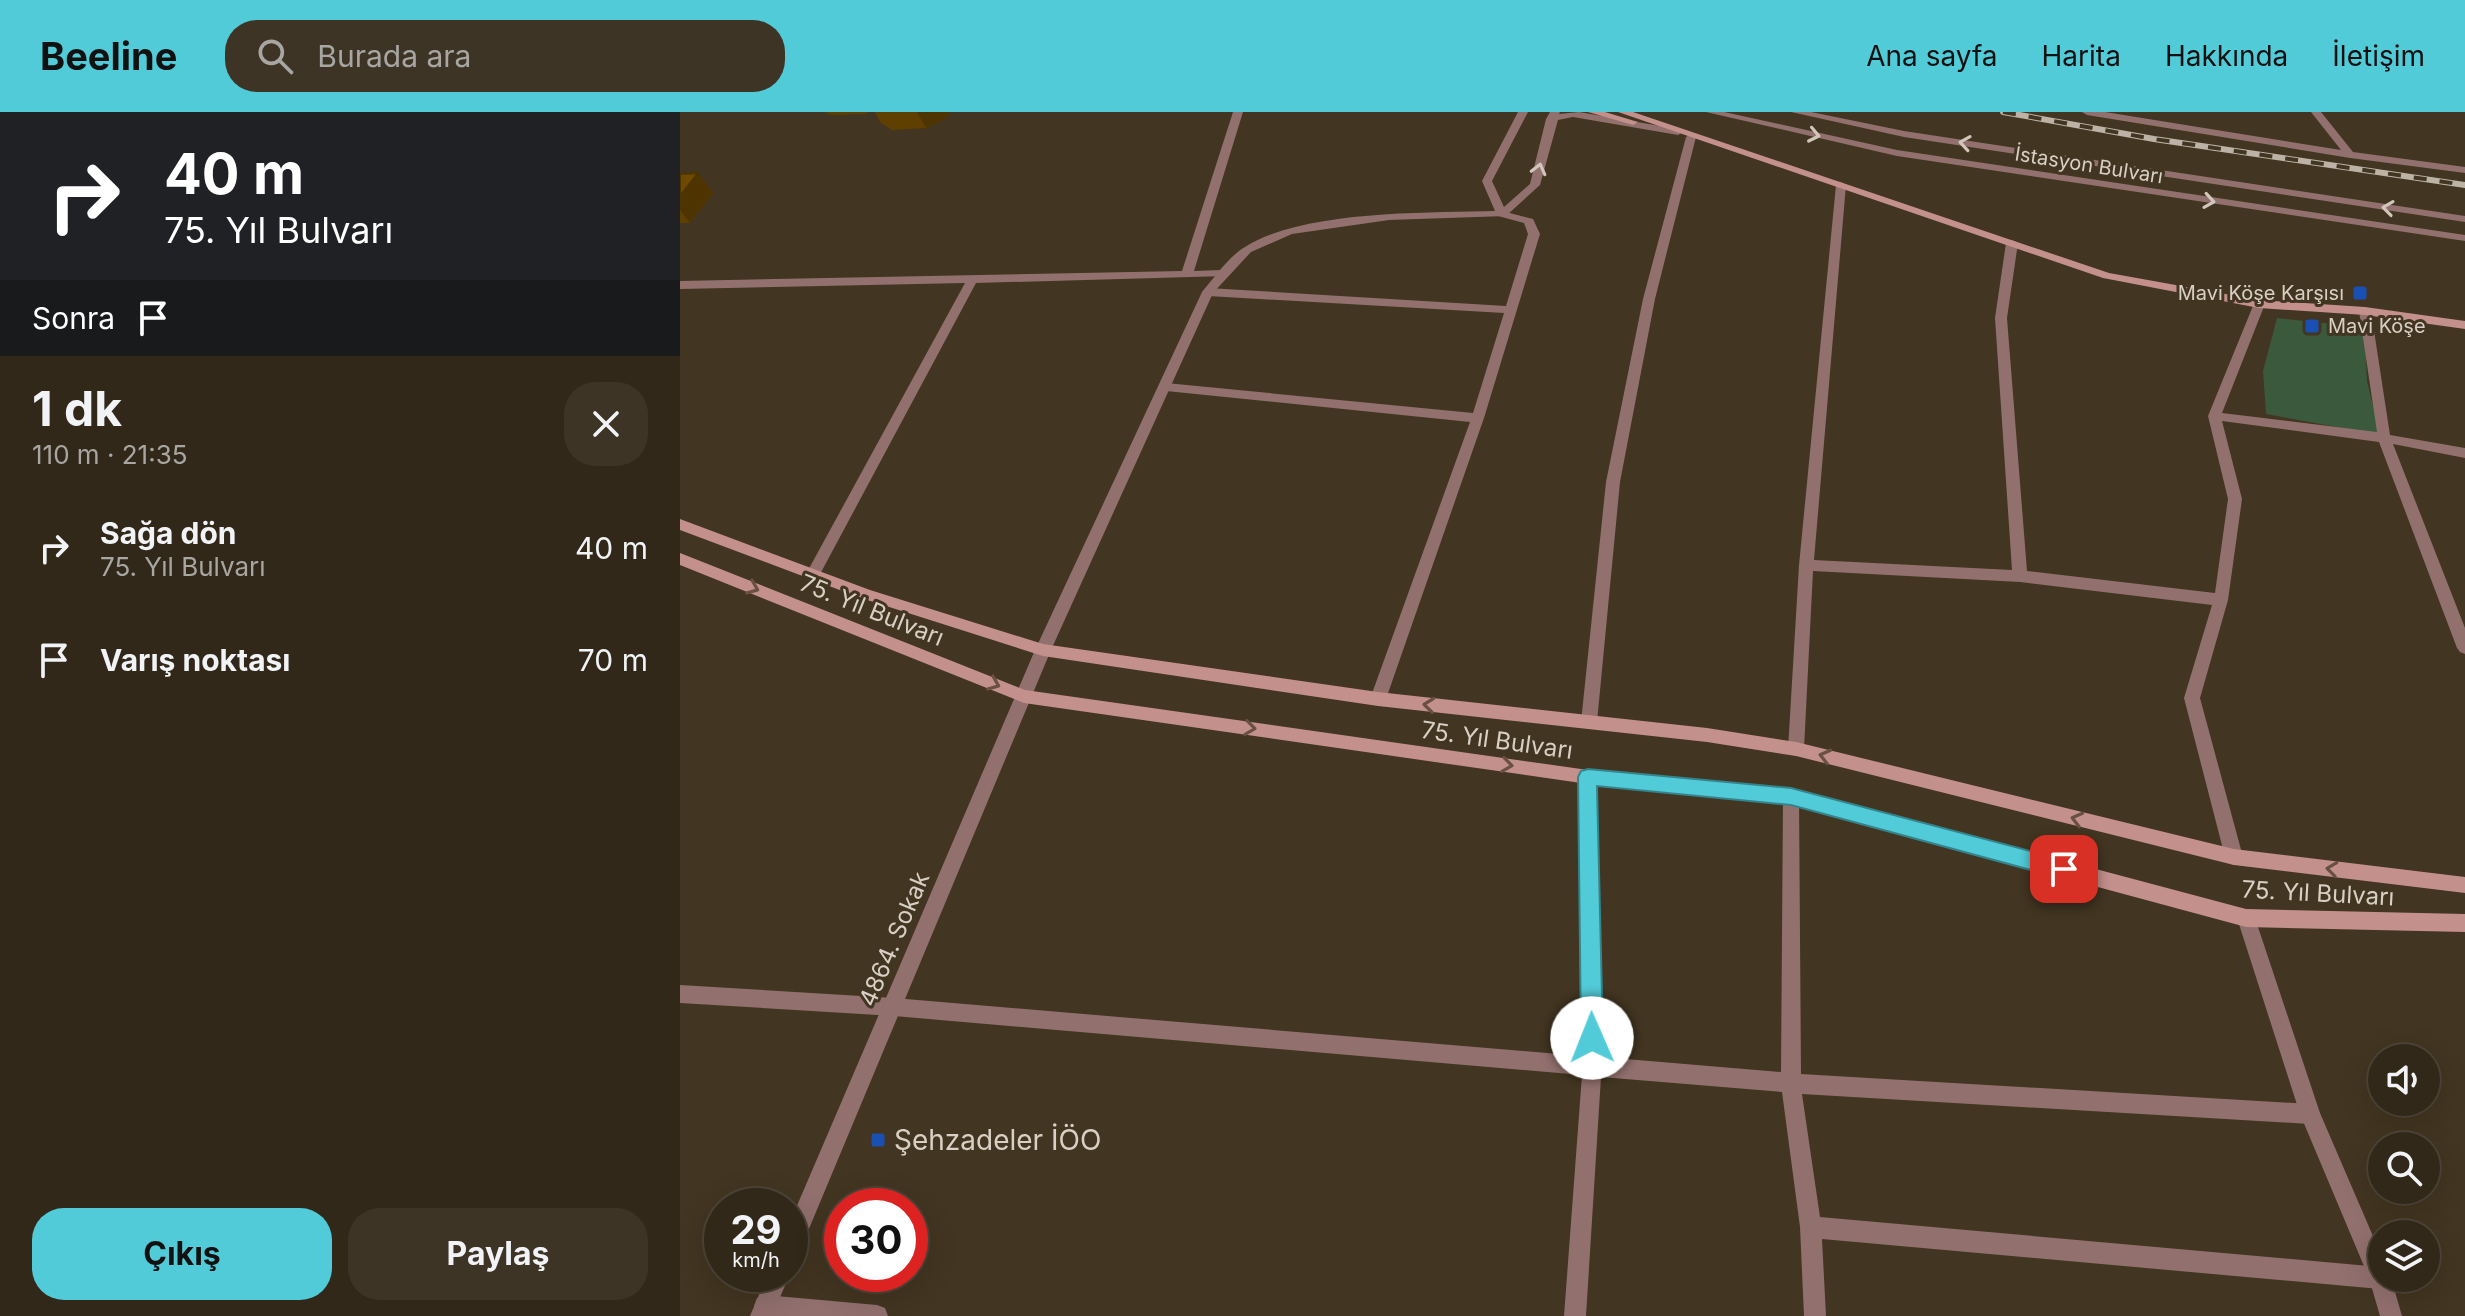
<!DOCTYPE html>
<html lang="tr">
<meta charset="utf-8">
<style>
:root{--surface:#322819;--page:#3d3426;--text:#f1f3f6;--muted:#a8a6a2;--line:#4d4438;--accent:#52cbd8}
body{margin:0;font-family:Inter,sans-serif;background:var(--page);color:var(--text);height:100vh;display:flex;flex-direction:column;font-size:30px;white-space:nowrap}
*{box-sizing:border-box;margin:0}
p{font-size:26px;color:var(--muted)}
.icon{flex:none;width:44px;height:44px;fill:none;stroke:currentColor;stroke-width:2;stroke-linecap:round;stroke-linejoin:round}
.map{position:relative;flex:1;overflow:hidden}
.drawer{display:flex;flex-direction:column;background:var(--surface);width:680px}
.drawer>*{flex:none}
.hud{background:#202124;color:#fff;overflow:hidden}
.fabs{position:absolute;left:1688px;top:932px;display:grid;gap:16px}
.fabs a{display:grid;place-items:center;width:72px;height:72px;border-radius:50%;background:var(--surface);box-shadow:0 8px 32px #0002,0 0 0 2px var(--line);font-size:40px}
.speed{position:absolute;left:24px;top:1076px;display:flex;gap:16px;font-size:40px;font-weight:700;text-align:center}
.speed>*{display:grid;place-content:center;width:104px;height:104px;border-radius:50%;background:var(--surface);box-shadow:0 8px 32px #0002,0 0 0 2px var(--line);line-height:1}
.speed small{font-size:20px;font-weight:400}
.speed .limit{border:12px solid #d22;background:#fff;color:#111}
.pin{position:absolute;display:grid;place-items:center;width:68px;height:68px;color:#fff;margin:-34px;border-radius:16px;box-shadow:0 4px 12px #0006}
.me{position:absolute;width:88px;margin:-44px;rotate:359deg;stroke-linejoin:round;filter:drop-shadow(0 0 6px #0008)}
.turn{display:flex;align-items:center;gap:28px;height:168px;padding:0 32px;font-size:36px}
.turn .icon{width:104px;height:104px;stroke-width:2.5}
.turn b{display:block;font-size:56px;line-height:68px}
.then{display:flex;align-items:center;height:76px;padding:0 32px;background:#0003;gap:16px;font-size:30px}
.round{display:grid;place-items:center;flex:none;width:84px;height:84px;border-radius:32px;background:var(--page)}
.headline{display:flex;align-items:center;justify-content:space-between;height:136px;padding:0 32px}
h1{font-size:48px;font-weight:700;line-height:60px}
.primary-button{display:flex;gap:16px;margin-top:auto;padding:16px 32px}
.primary-button a{flex:1;height:92px;border-radius:32px;background:var(--accent);color:#111;font-size:32px;font-weight:700;line-height:92px;text-align:center}
.primary-button a+a{background:var(--page);color:var(--text)}
ul{padding:0;list-style:none}
li{display:flex;align-items:center;gap:24px;height:112px;padding:0 32px}
li div{flex:1}
li b{display:block;font-size:30px}
li em{font-style:normal}
header{display:flex;align-items:center;gap:48px;box-sizing:border-box;height:112px;padding:0 40px;background:var(--accent);color:#111}
header strong{font-size:38px}
nav{display:flex;gap:44px;margin-inline-start:auto;font-size:28px}
.search{width:560px;height:72px;background:var(--page);display:flex;align-items:center;gap:20px;box-sizing:border-box;padding:0 28px;border-radius:32px;color:var(--muted);font-size:30px}
main{display:flex;flex:1;min-height:0}
.map>svg:first-child{display:block}
.green{fill:#3a593d}
.lines{fill:none;stroke-linecap:round;stroke-linejoin:round}
.minor{fill:#91706e;fill-rule:evenodd}
.tertiary{fill:#91706e;fill-rule:evenodd}
.secondary{fill:#c3908c;fill-rule:evenodd}
.rail-casing{stroke:#bcb3a6;stroke-width:6}
.rail{stroke:#423521;stroke-width:4;stroke-dasharray:13;stroke-linecap:butt}
.wall{fill:#5f4000}
.shaded-wall{fill:#4d3400}
.building{fill:#6e4a00;stroke:#4d3400;stroke-width:2}
.oneway{stroke:#d1c6bb}
.oneway2{stroke:#695041}
.route{fill:#52cbd8;stroke:#35848c;stroke-width:2}
.transit-dot{fill:#1a4fb4;stroke:#423521;stroke-width:3}
.labels{text-anchor:middle;dominant-baseline:central;stroke-width:6;stroke-linejoin:round;paint-order:stroke}
.far-street-label{font-size:20px;fill:#d8d0c4;stroke:#423521}
.far-poi-label{font-size:20px;fill:#d8d0c4;stroke:#423521;text-anchor:end}
.street-label{font-size:24px;fill:#d8d0c4;stroke:#423521}
.near-poi-label{font-size:28px;fill:#d8d0c4;stroke:#423521;text-anchor:start}
</style>
<header>
<strong>Beeline</strong>
<div class="search"><svg class="icon" aria-label="search" viewBox="0 0 24 24"><circle cx="10" cy="10" r="6"/><path d="M15 15l6 6"/></svg>Burada ara</div>
<nav><a>Ana sayfa</a><a>Harita</a><a>Hakkında</a><a>İletişim</a></nav>
</header>
<main>
<section class="drawer">
<div class="hud">
<div class="turn"><svg class="icon" aria-label="right" viewBox="0 0 24 24"><path d="M7 20v-9h11M14 6l5 5-5 5"/></svg><div><b>40 m</b>75. Yıl Bulvarı</div></div>
<div class="then">Sonra<svg class="icon" aria-label="arrive" viewBox="0 0 24 24"><path d="M6 21V4h12l-3 4 3 4H6"/></svg></div>
</div>
<div class="headline"><div><h1>1 dk</h1><p>110 m · 21:35</p></div><a class="round"><svg class="icon" aria-label="close" viewBox="0 0 24 24"><path d="M6 6l12 12M18 6L6 18"/></svg></a></div>
<ul>
<li><svg class="icon" aria-label="right" viewBox="0 0 24 24"><path d="M7 20v-9h11M14 6l5 5-5 5"/></svg><div><b>Sağa dön</b><p>75. Yıl Bulvarı</p></div><em>40 m</em></li>
<li><svg class="icon" aria-label="arrive" viewBox="0 0 24 24"><path d="M6 21V4h12l-3 4 3 4H6"/></svg><div><b>Varış noktası</b></div><em>70 m</em></li>
</ul>
<div class="primary-button"><a>Çıkış</a><a>Paylaş</a></div>
</section>
<div class="map">
<svg width="1785" height="1204" viewBox="0 0 1785 1204">
<rect width="100%" height="100%" fill="#423521"/>
<path class="green" d="M1597,206L1663,213L1685,225L1687,269L1700,323L1586,302L1583,259Z"/>
<g class="lines">
<g class="minor">
<path d="M553,0H563L514,159L542,158L546,160V164L296,171L138,466H128L126,462L285,171L0,177V169L502,159Z"/>
<path d="M1402,0H1425L1661,38L1631,0H1641L1673,40L1785,55V61L1670,46L1407,3Z"/>
<path d="M1011,22L1016,25L975,187L940,370L917,610L915,615L909,617L903,615L901,610L926,370L963,187L1006,25Z"/>
<path d="M1161,70L1166,73L1134,448L1332,458L1315,206L1326,131L1332,128L1338,131L1327,206L1347,459L1535,481L1548,387L1528,304L1575,189H1583L1585,192L1542,301L1697,320L1679,199L1685,195L1691,199L1710,323L1785,336V346L1713,332L1785,516V542L1780,540L1777,536L1699,330L1542,309L1562,387L1548,488L1520,586L1563,745L1560,751L1554,753L1548,751L1545,745L1504,586L1532,493L1340,470L1133,459L1124,637L1122,642L1116,644L1110,642L1108,637L1119,453L1156,73Z"/>
<path d="M822,99L853,107L860,122L804,306L706,587L704,592H692L690,587L790,310L486,279L480,275L486,271L793,301L824,201L528,184L522,180L528,176L826,194L848,122L844,111L818,104L817,102Z"/>
<path d="M908,658L914,660L916,665L922,945L1101,960L1103,684L1105,679L1111,676L1117,679L1119,684L1121,962L1630,992L1637,995L1640,1002L1637,1009L1630,1012L1122,982L1140,1105L1700,1155L1702,1166H1711L1708,1174L1700,1177L1142,1127L1146,1204H1124L1120,1115L1102,980L921,965L906,1204H884L902,963L214,904L0,891V873L214,886L902,944L900,665L902,660Z"/>
<path d="M85,1183L197,1193L205,1196L208,1204H83L77,1202L74,1194L77,1186Z"/>
</g>
<g class="tertiary">
<path d="M838,0H848L812,69L824,95L850,72L866,7L870,0H880L879,2L899,0L998,17L1003,20L998,23L893,5L878,8L860,73L826,104L709,108L612,122L571,140L533,181L371,538L118,1143L110,1146V1110L355,538L522,180C534,166 549,144 565,135C623,98 746,101 815,99L802,69Z"/>
<path d="M1026,0H1044L1217,38L1785,123V129L1217,44Z"/>
<path d="M1111,0H1131L1224,19L1785,104V110L1224,25Z"/>
<path d="M1566,797L1572,800L1575,806L1640,1001L1702,1145V1166H1711L1722,1204H1700L1689,1166L1620,1002L1557,806L1560,800Z"/>
<path d="M88,1162H110L92,1204H70Z"/>
</g>
<g class="secondary">
<path d="M908,0H925L958,10L953,13Z"/>
<path d="M938,0H953L1429,161L1579,188L1685,195L1785,209V217L1685,203L1579,196L1423,166Z"/>
<path d="M0,407L190,478L363,532L698,580L1027,616L1116,630L1554,737L1785,765V781L1554,753L1116,644L1027,630L698,594L363,544L181,486L0,418Z"/>
<path d="M0,441L345,578L908,658L1111,676L1566,797L1785,802V820L1566,815L1111,692L908,672L344,591L0,453Z"/>
</g>
<defs>
<path id="rail" d="M1323,0L1474,27L1785,73"/>
</defs>
<use href="#rail" class="rail-casing"/>
<use href="#rail" class="rail"/>
</g>
<g class="wall">
<path d="M144,0H189L185,2L152,3Z"/>
<path d="M195,0H270L265,7L246,16L212,18L200,10Z"/>
<path d="M18,61L33,81L10,111H0V62Z"/>
</g>
<g class="shaded-wall">
<path d="M237,0H270L265,7L246,16Z"/>
<path d="M18,61L33,81L10,111L0,98V84Z"/>
</g>
<path class="building" d="M18,61L0,84V62Z"/>
<defs><path id="oneway-chevron" d="M-2-3.5L2.5 0L-2 3.5" fill="none" stroke-width="1.6" stroke-linecap="round" stroke-linejoin="round" transform="scale(2)"/></defs>
<g class="oneway">
<use href="#oneway-chevron" transform="translate(1134 23) rotate(12)"/>
<use href="#oneway-chevron" transform="translate(1285 31) rotate(-171)"/>
<use href="#oneway-chevron" transform="translate(859 57) rotate(-76)"/>
<use href="#oneway-chevron" transform="translate(1529 89) rotate(9)"/>
<use href="#oneway-chevron" transform="translate(1708 96) rotate(-172)"/>
</g>
<g class="oneway2">
<use href="#oneway-chevron" transform="translate(73 476) rotate(22)"/>
<use href="#oneway-chevron" transform="translate(314 572) rotate(22)"/>
<use href="#oneway-chevron" transform="translate(749 593) rotate(-174)"/>
<use href="#oneway-chevron" transform="translate(570 616) rotate(8)"/>
<use href="#oneway-chevron" transform="translate(1145 644) rotate(-166)"/>
<use href="#oneway-chevron" transform="translate(827 653) rotate(8)"/>
<use href="#oneway-chevron" transform="translate(1397 707) rotate(-166)"/>
<use href="#oneway-chevron" transform="translate(1652 757) rotate(-173)"/>
</g>
<path class="route" d="M908,657L1111,676L1384,748L1391,751L1394,757L1391,764L1384,767L1111,693L917,674L923,926L920,934L912,937L904,934L901,926L898,665L901,659Z"/>
<g class="transit-dot">
<rect x="1672" y="173" width="16" height="16" rx="4"/>
<rect x="1624" y="206" width="16" height="16" rx="4"/>
<rect x="190" y="1020" width="16" height="16" rx="4"/>
</g>
<g class="labels">
<g class="far-street-label">
<text transform="translate(1409 53) rotate(9)">İstasyon Bulvarı</text>
</g>
<g class="far-poi-label">
<text x="1664" y="181">Mavi Köşe Karşısı</text>
<text x="1648" y="214" text-anchor="start">Mavi Köşe</text>
</g>
<g class="street-label">
<text transform="translate(192 498) rotate(22)">75. Yıl Bulvarı</text>
<text transform="translate(817 628) rotate(8)">75. Yıl Bulvarı</text>
<text transform="translate(1638 781) rotate(3)">75. Yıl Bulvarı</text>
<text transform="translate(214 827) rotate(-67)">4864. Sokak</text>
</g>
<g class="near-poi-label">
<text x="214" y="1028">Şehzadeler İÖO</text>
</g>
</g>
</svg>
<div class="fabs">
<a><svg class="icon" aria-label="sound" viewBox="0 0 24 24"><path d="M4 9h4l5-4v14l-5-4H4zM17 9q2 3 0 6"/></svg></a>
<a><svg class="icon" aria-label="search" viewBox="0 0 24 24"><circle cx="10" cy="10" r="6"/><path d="M15 15l6 6"/></svg></a>
<a><svg class="icon" aria-label="layers" viewBox="0 0 24 24"><path d="M12 4l9 5-9 5-9-5zM3 14l9 5 9-5"/></svg></a>
</div>
<div class="speed"><div>29<small>km/h</small></div><div class="limit">30</div></div>
<div class="pin" style="left:1384px;top:757px;background:#d93025"><svg class="icon" aria-label="arrive" viewBox="0 0 24 24"><path d="M6 21V4h12l-3 4 3 4H6"/></svg></div>
<svg class="me" style="left:912px;top:926px" viewBox="-20 -20 40 40"><circle r="19" fill="#fff"/><path d="M0-13L10 11 0 6-10 11z" fill="#52cbd8"/></svg>
</div>
</main>
